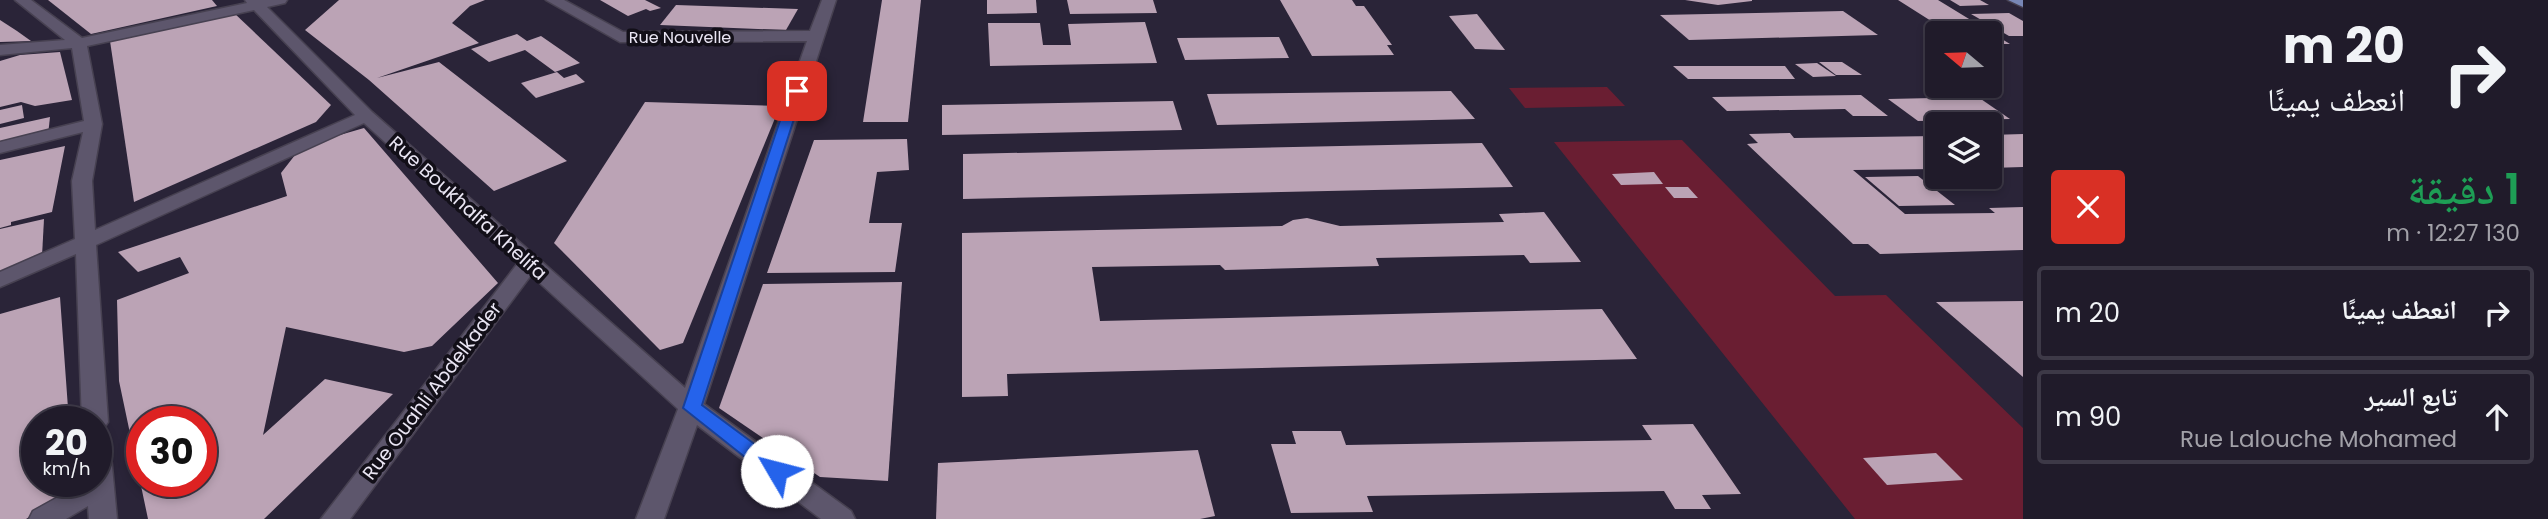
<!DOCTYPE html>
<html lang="ar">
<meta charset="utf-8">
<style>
:root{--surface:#201b2a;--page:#282432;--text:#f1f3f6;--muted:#a2a1a8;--line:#3d3947}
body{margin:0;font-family:Poppins,"Noto Naskh Arabic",sans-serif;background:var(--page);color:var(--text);direction:rtl;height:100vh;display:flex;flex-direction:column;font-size:26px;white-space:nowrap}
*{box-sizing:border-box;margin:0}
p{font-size:23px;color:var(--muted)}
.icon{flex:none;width:38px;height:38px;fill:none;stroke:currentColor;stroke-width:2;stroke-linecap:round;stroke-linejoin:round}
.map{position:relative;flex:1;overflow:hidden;direction:ltr}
.details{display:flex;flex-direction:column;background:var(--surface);width:525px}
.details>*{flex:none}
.banner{background:#201b2a;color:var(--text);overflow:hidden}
.needle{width:46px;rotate:289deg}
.buttons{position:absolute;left:1925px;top:21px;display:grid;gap:14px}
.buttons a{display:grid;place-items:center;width:77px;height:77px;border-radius:7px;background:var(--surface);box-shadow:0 4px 10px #0003,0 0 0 2px var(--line);font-size:35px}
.speed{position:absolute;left:21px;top:406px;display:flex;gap:14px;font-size:35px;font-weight:700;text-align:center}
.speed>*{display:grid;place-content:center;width:91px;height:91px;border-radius:50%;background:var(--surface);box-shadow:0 4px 10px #0003,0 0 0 2px var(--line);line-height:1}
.speed small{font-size:18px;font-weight:400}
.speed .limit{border:10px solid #d22;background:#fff;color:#111}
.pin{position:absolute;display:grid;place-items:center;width:60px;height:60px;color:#fff;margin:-30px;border-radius:14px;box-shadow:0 4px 10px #0006}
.me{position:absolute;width:77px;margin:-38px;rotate:307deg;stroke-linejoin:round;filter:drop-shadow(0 0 5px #0008)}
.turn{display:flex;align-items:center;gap:24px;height:147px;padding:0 28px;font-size:32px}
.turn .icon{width:91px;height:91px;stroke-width:2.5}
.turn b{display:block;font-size:49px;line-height:60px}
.round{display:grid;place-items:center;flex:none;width:74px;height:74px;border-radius:7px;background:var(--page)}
.overview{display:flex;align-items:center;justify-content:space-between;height:119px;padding:0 28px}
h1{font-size:42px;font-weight:600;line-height:52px;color:#1e9e55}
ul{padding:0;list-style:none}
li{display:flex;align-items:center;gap:21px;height:94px;margin:0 14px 10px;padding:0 14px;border:4px solid var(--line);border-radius:7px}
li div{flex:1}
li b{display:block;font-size:26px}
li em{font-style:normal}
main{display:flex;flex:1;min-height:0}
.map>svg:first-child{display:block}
.green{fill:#6a1e32}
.building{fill:#bba3b5;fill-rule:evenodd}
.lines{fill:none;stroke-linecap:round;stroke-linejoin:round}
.minor-casing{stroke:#474151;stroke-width:3}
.major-casing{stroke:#474151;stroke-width:3}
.minor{fill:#5d566c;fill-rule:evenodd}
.major{fill:#7887b6;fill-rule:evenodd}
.route{fill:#2563eb;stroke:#184099;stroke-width:2}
.labels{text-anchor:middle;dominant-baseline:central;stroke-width:7;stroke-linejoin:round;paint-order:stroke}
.far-street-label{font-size:16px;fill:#eae6f4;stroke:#120f18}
.street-label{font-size:19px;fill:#eae6f4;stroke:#120f18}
</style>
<main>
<section class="details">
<div class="banner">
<div class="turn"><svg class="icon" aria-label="right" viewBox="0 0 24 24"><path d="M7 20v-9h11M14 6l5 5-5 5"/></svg><div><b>20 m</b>انعطف يمينًا</div></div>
</div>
<div class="overview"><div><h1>1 دقيقة</h1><p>130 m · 12:27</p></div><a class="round" style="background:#d93025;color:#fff"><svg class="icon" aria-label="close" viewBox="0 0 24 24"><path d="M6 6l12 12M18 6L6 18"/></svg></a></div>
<ul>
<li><svg class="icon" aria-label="right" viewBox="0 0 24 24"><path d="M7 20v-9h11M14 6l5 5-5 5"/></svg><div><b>انعطف يمينًا</b></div><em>20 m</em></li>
<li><svg class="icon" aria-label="ahead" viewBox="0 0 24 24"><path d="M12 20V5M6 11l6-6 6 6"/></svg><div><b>تابع السير</b><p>Rue Lalouche Mohamed</p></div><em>90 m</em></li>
</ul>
</section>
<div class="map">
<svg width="2023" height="519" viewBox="0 0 2023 519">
<rect width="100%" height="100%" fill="#2a2438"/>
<g class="green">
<path d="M1607,87L1625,106L1525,108L1509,88Z"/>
<path d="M1682,140L1835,296L1886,295L2023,428V519H1855L1554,142Z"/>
</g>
<g class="building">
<path d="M48,0H212L217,6L91,34Z"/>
<path d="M339,0H485L470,6L452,23L479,43L377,78L439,62L567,161L494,191L369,80L305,30Z"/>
<path d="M600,0H645L661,8L650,11L646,9L628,16Z"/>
<path d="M882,0H921L908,122H863Z"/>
<path d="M987,0H1036L1037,13L987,14Z"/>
<path d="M1067,0H1153L1157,13L1070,14Z"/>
<path d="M1280,0H1352L1356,6H1364L1392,45H1387L1394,55L1312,56Z"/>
<path d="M1685,0H1752V1L1718,5Z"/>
<path d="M1898,0H1938L2010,44H1990V33H1950Z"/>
<path d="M1950,0H1980L1989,5L1960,6Z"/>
<path d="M676,5L798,9L786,30L660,25Z"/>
<path d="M1843,11L1878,35L1689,40L1660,15Z"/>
<path d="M233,12L331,105L316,122L134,202L110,41Z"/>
<path d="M2009,13L2023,21V36H2009L1971,14Z"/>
<path d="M1477,14L1505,50L1475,49L1449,16Z"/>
<path d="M0,20L17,31L31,41L0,42Z"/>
<path d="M1145,22L1157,63L990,66L988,23H1040L1043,45H1071L1068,24Z"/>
<path d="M517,34L527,41L541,36L580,63L555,72L525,50L489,62L471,49Z"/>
<path d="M1279,37L1289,58L1185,60L1177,38Z"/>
<path d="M60,52L72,100L35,106L21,102L0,107V61L20,55Z"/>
<path d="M1819,62H1842L1862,75H1836Z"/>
<path d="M1817,63L1836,76L1813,77L1795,64Z"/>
<path d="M1673,66H1785L1795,79H1688Z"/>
<path d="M557,72L564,78L576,74L585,82L536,98L521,83Z"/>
<path d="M1451,91L1475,119L1217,125L1207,94Z"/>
<path d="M1861,95L1888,116H1853L1845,109L1727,111L1712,97Z"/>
<path d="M1978,97L2010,119L1918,121L1888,99Z"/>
<path d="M1173,101L1182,130L942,135V105Z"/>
<path d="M645,102L780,106L683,343L660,350L554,243Z"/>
<path d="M22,105L24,118L0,124V110Z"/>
<path d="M50,117L48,135L0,146V128Z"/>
<path d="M364,128L498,283L432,346L404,352L286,327L263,435L325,379L393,394L264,519H148L119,381L117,300L189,273L180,257L138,272L118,252L287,196L281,173L302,146ZM142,422H201V481H142Z"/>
<path d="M1790,133L1794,138L1937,136V169L1853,170L1905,214L1995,213L1989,208L2023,207V250L1880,254L1868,244H1853L1747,144L1758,143L1749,134Z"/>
<path d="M2023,134V167L1990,168V135Z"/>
<path d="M907,139L909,170L877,172L869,223H902L895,272L767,273L814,140Z"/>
<path d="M1482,143L1513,187L963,199V154Z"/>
<path d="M65,146L52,212L11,222V225L0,228V160Z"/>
<path d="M1654,172L1663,184L1621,185L1612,174Z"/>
<path d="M1918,176L1955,205L1899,206L1865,177Z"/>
<path d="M1665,187H1688L1698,198H1674Z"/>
<path d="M1544,212L1581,262L1530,263L1524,255L1376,258L1379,266L1225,270L1220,265L1092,267L1100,321L1602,309L1637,359L1007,374L1008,396L962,397V233L1282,226L1293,220L1307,218L1340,226L1504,222L1499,214Z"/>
<path d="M44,219L42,256L0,273V229Z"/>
<path d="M902,282L888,481L820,477L719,408L763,284Z"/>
<path d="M60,297L69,422H37V481H73L74,487L60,499L26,519H0V314Z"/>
<path d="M2023,301V377L1936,302Z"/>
<path d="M1693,424L1741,494L1702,495L1711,509H1675L1664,491L1367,496L1373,512L1291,513L1271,444H1296L1292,431H1341L1346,445L1652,440L1642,425Z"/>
<path d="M1198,450L1215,516L1200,519H936L938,463Z"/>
<path d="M1936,453L1963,480L1887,485L1863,458Z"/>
</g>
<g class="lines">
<defs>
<path id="minor" d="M15,0H31L82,38L247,3L245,0H287L285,3L267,7L372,112L685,388L807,41L620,42L546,0H564L623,32L810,31L822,0H836L704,404L851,511L855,519H821L697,425L664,519H636L678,409L531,275L350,519H321L518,263L364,123L96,245L108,422L104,428L109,435L117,519H89L88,506L66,519H29L33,511L87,481H96V422H82L76,254L0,287V272L75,239L72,181L83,132L0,153V142L84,121L72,48L0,55V45L65,40ZM254,10L355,115L95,230L92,181L102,124L87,46Z"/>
<path id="major" d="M2008,0H2023V7Z"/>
</defs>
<use href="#minor" class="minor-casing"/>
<use href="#major" class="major-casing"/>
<use href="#minor" class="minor"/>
<use href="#major" class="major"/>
</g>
<path class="route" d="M797,87L803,91L702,405L784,466L787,471L784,477L777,479L770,477L683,408L790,91Z"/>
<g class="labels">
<g class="far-street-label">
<text x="680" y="37">Rue Nouvelle</text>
</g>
<g class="street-label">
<text transform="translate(468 208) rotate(42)">Rue Boukhalfa Khelifa</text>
<text transform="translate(432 391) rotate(-53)">Rue Ouahli Abdelkader</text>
</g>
</g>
</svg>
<div class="buttons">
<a><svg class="needle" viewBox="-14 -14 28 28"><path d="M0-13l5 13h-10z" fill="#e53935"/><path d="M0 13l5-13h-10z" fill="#a2a1a8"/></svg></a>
<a><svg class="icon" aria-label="layers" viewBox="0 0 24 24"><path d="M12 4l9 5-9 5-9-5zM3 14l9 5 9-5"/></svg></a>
</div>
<div class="speed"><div>20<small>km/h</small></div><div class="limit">30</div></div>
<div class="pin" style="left:797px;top:91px;background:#d93025"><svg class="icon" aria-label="arrive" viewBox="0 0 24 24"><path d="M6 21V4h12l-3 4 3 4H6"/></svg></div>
<svg class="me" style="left:777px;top:471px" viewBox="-20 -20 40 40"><circle r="19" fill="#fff"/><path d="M0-13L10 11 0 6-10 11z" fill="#2563eb"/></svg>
</div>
</main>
